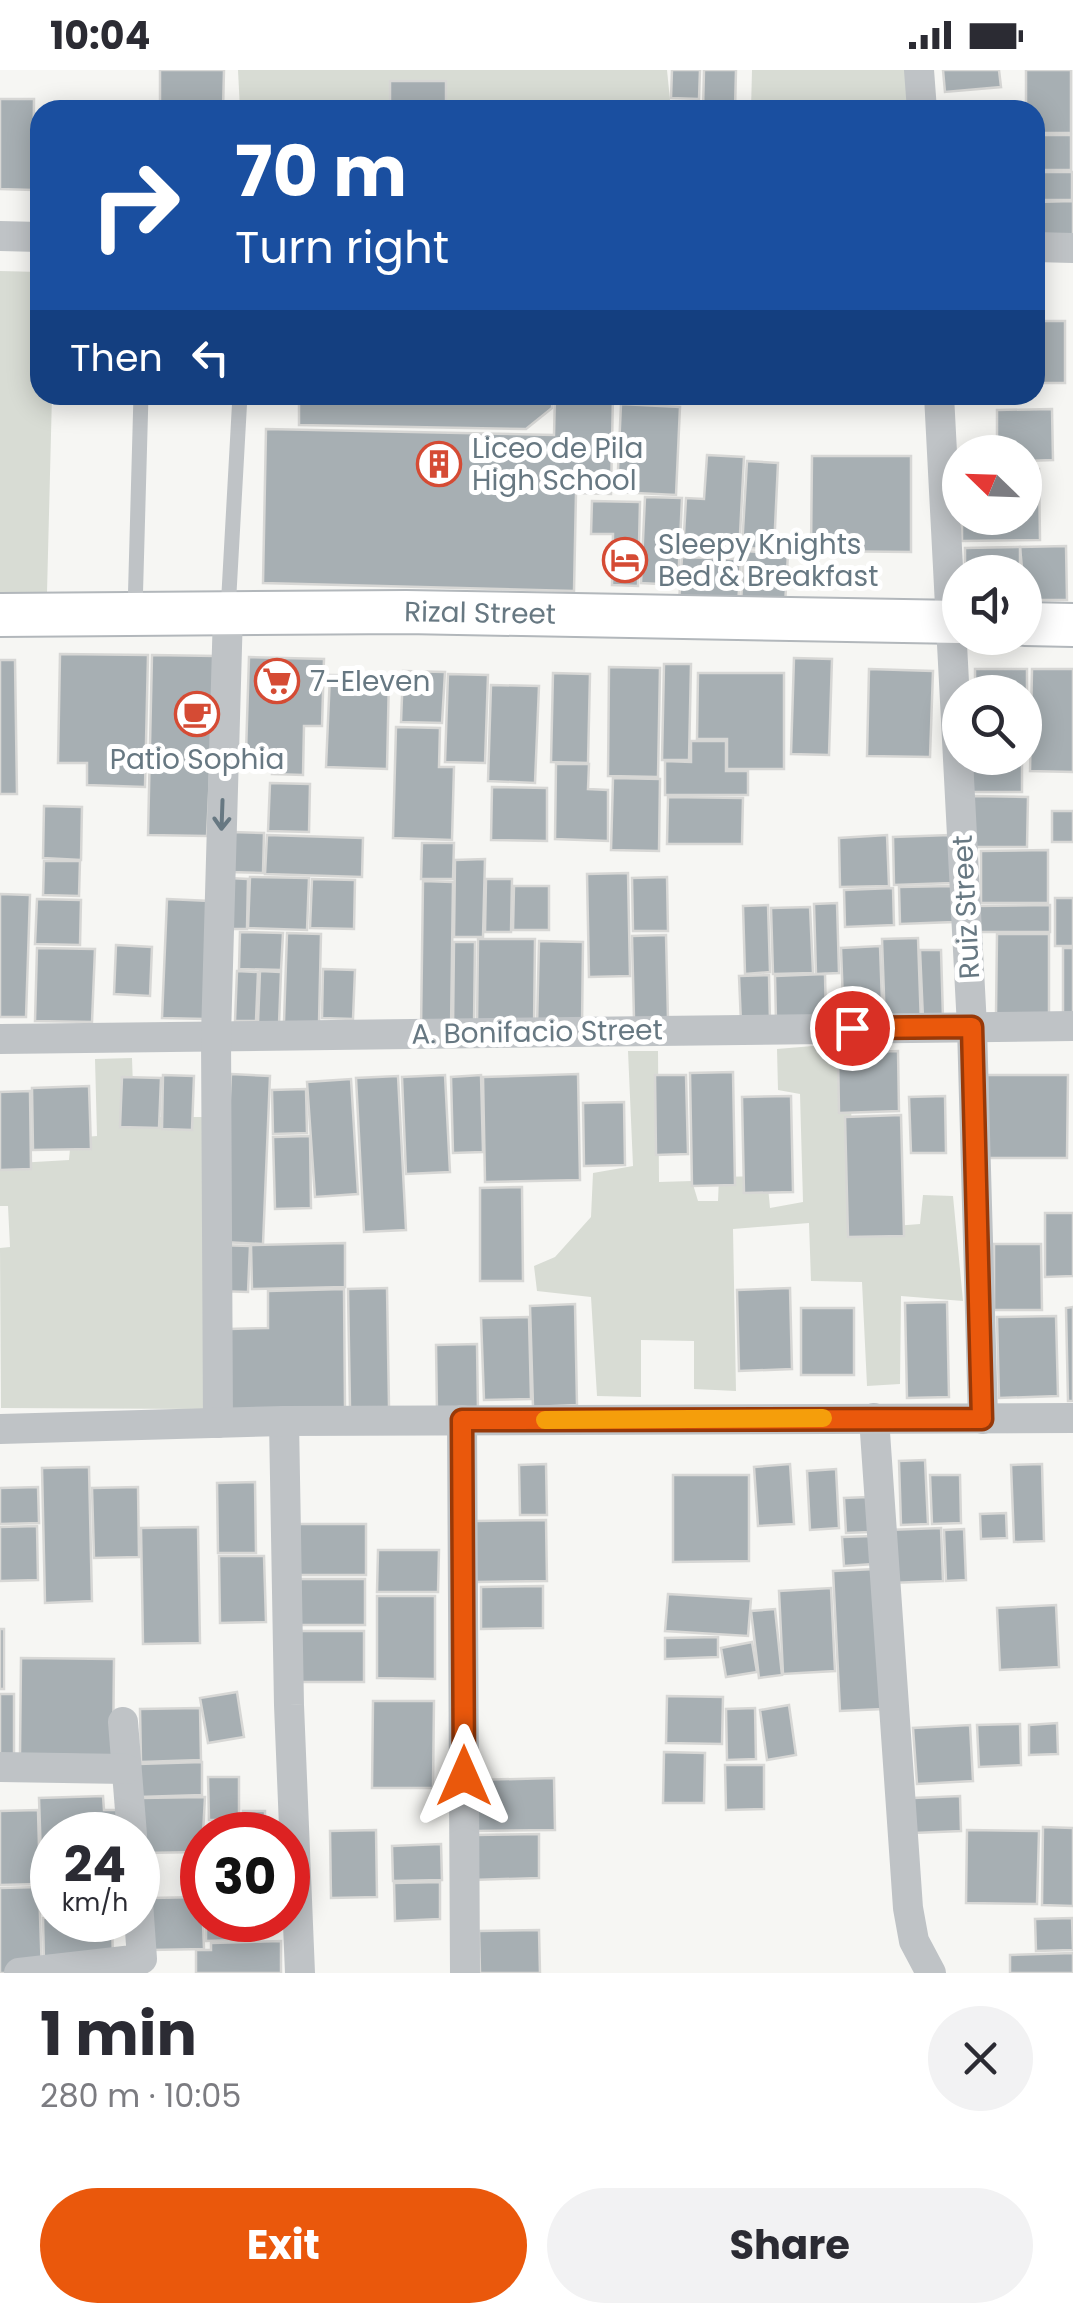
<!DOCTYPE html>
<meta charset="utf-8">
<style>
:root{--surface:#fff;--page:#f2f2f3;--text:#2b2b33;--muted:#7c7c81;--accent:#ea580c}
body{margin:0;font-family:Poppins,sans-serif;background:var(--page);color:var(--text);height:100vh;display:flex;flex-direction:column;font-size:38px;white-space:nowrap}
*{box-sizing:border-box;margin:0}
p{font-size:32px;color:var(--muted)}
.icon{flex:none;width:55px;height:55px;fill:none;stroke:currentColor;stroke-width:2;stroke-linecap:round;stroke-linejoin:round}
.map{position:relative;height:1903px;overflow:hidden}
.details{display:flex;flex-direction:column;background:var(--surface);flex:1}
.details>*{flex:none}
.top-card{position:absolute;left:30px;top:30px;width:1015px;height:305px;border-radius:30px;box-shadow:0 5px 25px #0003;background:#1a4fa0;color:#fff;overflow:hidden}
.needle{width:65px;rotate:293deg}
.tools{position:absolute;left:942px;top:365px;display:grid;gap:20px}
.tools a{display:grid;place-items:center;width:100px;height:100px;border-radius:50%;background:var(--surface);box-shadow:0 5px 25px #0003;font-size:50px}
.speed{position:absolute;left:30px;top:1742px;display:flex;gap:20px;font-size:50px;font-weight:700;text-align:center}
.speed>*{display:grid;place-content:center;width:130px;height:130px;border-radius:50%;background:var(--surface);box-shadow:0 5px 25px #0003;line-height:1}
.speed small{font-size:25px;font-weight:400}
.speed .limit{border:15px solid #d22;background:#fff;color:#111}
.pin{position:absolute;display:grid;place-items:center;width:85px;height:85px;color:#fff;margin:-42px;border:5px solid #fff;border-radius:50%;box-shadow:0 2px 10px #0007}
.me{position:absolute;width:110px;margin:-55px;rotate:0deg;stroke-linejoin:round;filter:drop-shadow(0 0 8px #0008)}
.turn{display:flex;align-items:center;gap:35px;height:210px;padding:0 40px;font-size:45px}
.turn .icon{width:130px;height:130px;stroke-width:2.5}
.turn b{display:block;font-size:70px;line-height:85px}
.then{display:flex;align-items:center;height:95px;padding:0 40px;background:#0003;gap:20px;font-size:38px}
.round{display:grid;place-items:center;flex:none;width:105px;height:105px;border-radius:52px;background:var(--page)}
.headline{display:flex;align-items:center;justify-content:space-between;height:170px;padding:0 40px}
h1{font-size:60px;font-weight:700;line-height:75px}
.button{display:flex;gap:20px;margin-top:auto;padding:20px 40px}
.button a{flex:1;height:115px;border-radius:60px;background:var(--accent);color:#fff;font-size:40px;font-weight:700;line-height:115px;text-align:center}
.button a+a{background:var(--page);color:var(--text)}
.status{display:flex;justify-content:space-between;align-items:center;height:70px;padding:0 50px;background:var(--surface);direction:ltr}
.status svg{height:28px;fill:currentColor}
.map>svg:first-child{display:block}
.green{fill:#d8dcd4}
.building{fill:#a7afb3;stroke:#d7d7d5;stroke-width:2.5}
.lines{fill:none;stroke-linecap:round;stroke-linejoin:round}
.secondary-casing{stroke:#b2b7bb;stroke-width:46}
.lane{stroke:#bfc3c6;stroke-width:15}
.street{stroke:#bfc3c6;stroke-width:30}
.secondary{stroke:#fff;stroke-width:42}
.oneway{stroke:#677882}
.route-casing{stroke:#983908;stroke-width:25}
.route{stroke:#ea580c;stroke-width:18}
.slow{stroke:#f59e0b;stroke-width:18}
.labels{text-anchor:middle;dominant-baseline:central;stroke-width:10;stroke-linejoin:round;paint-order:stroke}
.poi-label{font-size:28px;fill:#677882;stroke:#fff;text-anchor:start}
.street-label{font-size:28px;fill:#677882;stroke:#fff}
</style>
<div class="status"><b>10:04</b><svg viewBox="0 0 49 12"><path d="M0 12V9h3v3zM5 12V6h3v6zM10 12V3h3v9zM15 12V0h3v12zM26 1h20v11H26zM47 4h2v5h-2z"/></svg></div>
<div class="map">
<svg width="1073" height="1903" viewBox="0 0 1073 1903">
<rect width="100%" height="100%" fill="#f6f6f3"/>
<g class="green">
<path d="M238,0H667L671,40H240Z"/>
<path d="M752,0H906L909,40H751Z"/>
<path d="M0,201L40,202V325H52L47,523L0,522Z"/>
<path d="M849,973L855,1159L920,1154L923,1125L953,1126L963,1231L901,1226L900,1314L867,1316L862,1212L811,1211L809,1153L733,1159L736,1321L694,1319V1271L641,1270V1327L597,1326L591,1227L537,1221L534,1196L555,1187L591,1147L593,1103L633,1096L628,981H658L659,1112L692,1111L698,1131H718L719,1107L767,1106L770,1138L803,1132L800,1024L778,1020L777,979Z"/>
<path d="M132,988L134,1047H209L207,1339L1,1338L0,1178L10,1177L8,1136H0V1094L69,1090L71,1068L97,1066L95,989Z"/>
</g>
<g class="building">
<path d="M160,0H224L223,40H160Z"/>
<path d="M672,0H700L699,29L671,28Z"/>
<path d="M704,0H736L735,40H703Z"/>
<path d="M943,0H999L1001,17L945,22Z"/>
<path d="M1026,0H1071V63H1035V40H1026Z"/>
<rect x="390" y="11" width="56" height="29"/>
<path d="M0,29H34L33,120L0,119Z"/>
<rect x="1035" y="65" width="36" height="35"/>
<rect x="1036" y="102" width="36" height="28"/>
<path d="M1073,131V166H1035V132Z"/>
<rect x="1037" y="251" width="28" height="62"/>
<path d="M299,325H553L552,338L526,359L299,355Z"/>
<path d="M555,325H613L611,424L576,423L574,521L263,513L266,359L554,365Z"/>
<path d="M826,325H907L906,331H826Z"/>
<path d="M621,334L680,337L676,425L617,422Z"/>
<path d="M1052,339L1053,390L1025,391V382H997V340Z"/>
<path d="M707,385L744,387L739,484L683,482L686,428L704,429Z"/>
<path d="M812,386H911V482L811,481Z"/>
<path d="M747,391L778,393L774,479L742,478Z"/>
<path d="M1025,399H1039L1040,470L962,471V448H1025Z"/>
<path d="M645,427L682,428L678,515L641,513Z"/>
<path d="M592,431L640,432L638,516L612,515L613,464H591Z"/>
<path d="M1066,476L1067,530H1025L1020,477Z"/>
<path d="M1020,477V502H965V478Z"/>
<path d="M744,481L788,484L785,535L741,532Z"/>
<path d="M682,487L741,489L738,535L679,532Z"/>
<path d="M60,584L148,585L145,717L87,715V693H58Z"/>
<path d="M152,585L216,586L207,766L148,765Z"/>
<path d="M249,587L324,589L322,656H304L303,705L272,704L273,683H246Z"/>
<path d="M794,588L832,589L829,685L791,684Z"/>
<path d="M0,590H15L17,724H0Z"/>
<path d="M664,594H691L689,690H662Z"/>
<path d="M609,597L660,598L658,707L608,706Z"/>
<path d="M869,599L933,601L930,687L867,686Z"/>
<path d="M975,599H1027V672L1025,622H975Z"/>
<path d="M1032,599H1073V702L1030,701Z"/>
<path d="M403,601L445,602L442,653L401,652Z"/>
<path d="M553,603L590,604L588,693L551,692Z"/>
<path d="M698,603H784V699H727V669H697Z"/>
<path d="M448,604L488,605L485,693L445,692Z"/>
<path d="M330,605L389,606L387,699L326,697Z"/>
<path d="M491,615L539,616L535,713L488,711Z"/>
<path d="M396,657L440,658L439,697H454L452,770L393,768Z"/>
<path d="M691,671H726V701H748V725H665V691L691,692Z"/>
<rect x="968" y="688" width="54" height="34"/>
<path d="M556,694H589L588,719L608,720V771L555,769Z"/>
<path d="M613,708L660,709L659,781L611,780Z"/>
<path d="M270,713L310,714L309,762L268,761Z"/>
<path d="M492,717L547,718V771L491,770Z"/>
<path d="M973,726L1028,727L1027,777H973Z"/>
<path d="M668,727L743,728L742,774H667Z"/>
<path d="M44,736L82,737L81,790L43,788Z"/>
<rect x="1052" y="741" width="21" height="31"/>
<path d="M232,762L264,763L263,803L230,802Z"/>
<path d="M267,765L363,768L362,807L265,804Z"/>
<path d="M887,765L889,816L840,817L839,768Z"/>
<path d="M950,765L952,813L894,815L893,767Z"/>
<path d="M422,773H454L453,809H421Z"/>
<path d="M1048,780V833H981V781Z"/>
<path d="M485,789L483,867H454L455,790Z"/>
<path d="M44,791H80L79,826L43,825Z"/>
<path d="M628,803L630,906L589,907L587,804Z"/>
<path d="M250,807L309,808L307,860L248,858Z"/>
<path d="M667,807L668,861H633L632,808Z"/>
<path d="M228,808L248,809L247,859H227Z"/>
<path d="M312,809L355,810L354,859L310,858Z"/>
<path d="M486,809H512L511,862H485Z"/>
<path d="M423,811L453,812L451,960L421,959Z"/>
<path d="M514,816H549V860H513Z"/>
<path d="M953,816L954,852L900,854L899,817Z"/>
<path d="M893,818L894,855L845,857L844,820Z"/>
<path d="M0,824L30,825L26,947H0Z"/>
<rect x="1055" y="828" width="18" height="48"/>
<path d="M37,829L81,830L80,875L35,874Z"/>
<path d="M167,829L210,831L205,949L162,948Z"/>
<path d="M837,833L839,903L816,904L814,834Z"/>
<path d="M768,835L770,902L745,904L743,836Z"/>
<path d="M1050,835V862H973V836Z"/>
<path d="M810,837L813,903L773,904L771,838Z"/>
<path d="M240,862L283,863L281,900L239,899Z"/>
<path d="M287,863L321,864L319,953L284,952Z"/>
<path d="M997,864H1049V943L996,944Z"/>
<path d="M666,865L668,949H634L632,866Z"/>
<path d="M918,868L921,954L885,955L882,869Z"/>
<path d="M478,869H535L534,958H477Z"/>
<path d="M539,871L583,872L582,958H537Z"/>
<path d="M454,872H475L474,957H453Z"/>
<path d="M116,875L152,877L150,926L114,924Z"/>
<path d="M880,876L882,932L843,933L841,878Z"/>
<path d="M37,878L95,879L92,952L35,951Z"/>
<rect x="1063" y="878" width="10" height="65"/>
<path d="M920,880H941L943,948L923,949Z"/>
<path d="M323,899L355,900L353,949L322,948Z"/>
<path d="M237,901L258,902L256,951H235Z"/>
<path d="M260,901L281,902L279,954L258,953Z"/>
<path d="M825,904L826,949L776,951L775,906Z"/>
<path d="M769,905L770,952L741,953L739,906Z"/>
<path d="M898,981L899,1041L839,1043L838,983Z"/>
<path d="M733,1002L735,1115L692,1116L690,1003Z"/>
<path d="M231,1004L270,1006L263,1174L223,1172Z"/>
<path d="M578,1004L580,1110L485,1112L483,1007Z"/>
<path d="M163,1005L194,1006L192,1060L162,1059Z"/>
<path d="M445,1005L450,1102L406,1104L402,1007Z"/>
<path d="M481,1005L483,1082L453,1083L451,1007Z"/>
<path d="M655,1005H686L688,1084L656,1085Z"/>
<path d="M987,1005H1068L1067,1088H987Z"/>
<path d="M398,1006L406,1160L364,1162L356,1008Z"/>
<path d="M122,1007L161,1008L159,1058L120,1057Z"/>
<path d="M351,1009L358,1124L315,1127L307,1012Z"/>
<path d="M89,1016L91,1079L33,1080L32,1018Z"/>
<path d="M306,1019L307,1063L273,1064L272,1020Z"/>
<path d="M30,1021L31,1099L0,1100V1022Z"/>
<path d="M791,1026L793,1122L744,1123L742,1027Z"/>
<path d="M945,1026L946,1083H911L909,1027Z"/>
<path d="M624,1032L625,1095L584,1096L583,1033Z"/>
<path d="M901,1045L904,1166L848,1167L845,1047Z"/>
<path d="M310,1066L311,1138L275,1139L273,1067Z"/>
<path d="M522,1117L523,1211H480V1118Z"/>
<path d="M1045,1143H1073V1206L1045,1207Z"/>
<path d="M345,1173V1217L252,1219L251,1175Z"/>
<path d="M994,1174H1041L1042,1240H994Z"/>
<path d="M217,1175L250,1176L248,1222L216,1221Z"/>
<path d="M387,1218L389,1337L350,1338L348,1219Z"/>
<path d="M790,1218L792,1299L739,1301L737,1220Z"/>
<path d="M344,1219L345,1338L230,1340L229,1259L268,1258V1221Z"/>
<path d="M947,1232L949,1327L907,1328L905,1233Z"/>
<path d="M575,1234L577,1335L533,1337L530,1236Z"/>
<path d="M1073,1237V1331H1068L1066,1238Z"/>
<rect x="801" y="1238" width="53" height="67"/>
<path d="M1056,1246L1058,1326L999,1328L997,1247Z"/>
<path d="M529,1247L531,1329L484,1330L481,1248Z"/>
<path d="M477,1274L478,1343H437L436,1275Z"/>
<path d="M925,1390L928,1454L901,1455L899,1391Z"/>
<path d="M546,1394L547,1445H520L519,1395Z"/>
<path d="M790,1394L794,1454L758,1456L754,1397Z"/>
<path d="M1042,1394L1044,1471L1014,1472L1011,1395Z"/>
<path d="M89,1397L92,1531L45,1533L42,1398Z"/>
<path d="M836,1399L839,1458L810,1460L807,1401Z"/>
<path d="M673,1405H749V1491L673,1492Z"/>
<path d="M930,1405H960L961,1453L932,1454Z"/>
<path d="M255,1412L256,1483H218L217,1413Z"/>
<path d="M38,1417L39,1453L0,1454V1418Z"/>
<path d="M138,1417L139,1487L94,1488L92,1418Z"/>
<path d="M868,1427L870,1462L846,1463L844,1428Z"/>
<path d="M1006,1443L1007,1468L981,1469L980,1444Z"/>
<path d="M546,1450L547,1511L476,1512L475,1451Z"/>
<path d="M299,1454H366V1505H298Z"/>
<path d="M37,1456L38,1510L0,1511V1457Z"/>
<path d="M198,1457L200,1573L143,1574L141,1458Z"/>
<path d="M941,1458L943,1511L889,1513L887,1460Z"/>
<path d="M964,1459L966,1510L946,1511L944,1460Z"/>
<path d="M873,1466L874,1494L844,1496L842,1467Z"/>
<path d="M378,1480H439L438,1522H377Z"/>
<path d="M219,1486H264L266,1552L220,1553Z"/>
<path d="M876,1499L883,1639L840,1641L833,1501Z"/>
<path d="M300,1509H365V1555H299Z"/>
<path d="M543,1516V1558L481,1559V1517Z"/>
<path d="M831,1518L835,1601L783,1604L779,1521Z"/>
<path d="M668,1524L751,1529L748,1566L665,1561Z"/>
<path d="M377,1526H435V1609L377,1608Z"/>
<path d="M1056,1535L1059,1597L1000,1600L997,1538Z"/>
<path d="M775,1539L782,1605L759,1608L751,1541Z"/>
<rect x="0" y="1559" width="4" height="60"/>
<rect x="299" y="1561" width="65" height="51"/>
<path d="M718,1567V1587L665,1589V1568Z"/>
<path d="M752,1572L757,1602L726,1607L721,1578Z"/>
<path d="M21,1588L114,1589L113,1686L20,1684Z"/>
<path d="M237,1622L244,1667L208,1673L200,1628Z"/>
<rect x="0" y="1624" width="14" height="63"/>
<path d="M667,1626L723,1627L722,1674L666,1673Z"/>
<path d="M373,1631H434L433,1718H372Z"/>
<path d="M789,1635L796,1685L767,1690L760,1640Z"/>
<path d="M200,1638L201,1690L141,1692L140,1639Z"/>
<path d="M755,1638L756,1689L727,1690L726,1639Z"/>
<path d="M1057,1653L1058,1684L1029,1685V1655Z"/>
<path d="M1020,1654L1021,1695L979,1697L977,1655Z"/>
<path d="M970,1655L973,1711L917,1714L913,1658Z"/>
<path d="M664,1682L705,1683L704,1733H663Z"/>
<path d="M202,1692V1725L139,1727L138,1694Z"/>
<path d="M725,1695H764V1739L726,1740Z"/>
<path d="M208,1707H239V1750H209Z"/>
<path d="M554,1708L555,1760L475,1761V1710Z"/>
<path d="M103,1726L104,1740H123V1765H52V1788L41,1789L39,1728Z"/>
<path d="M960,1726L961,1761L914,1763L913,1728Z"/>
<path d="M205,1727L202,1782L141,1783L140,1728Z"/>
<path d="M38,1740L40,1814L0,1815V1741Z"/>
<rect x="243" y="1741" width="22" height="24"/>
<path d="M1043,1757L1073,1758V1836L1042,1835Z"/>
<path d="M376,1760L377,1827L331,1828L330,1761Z"/>
<path d="M967,1760L1039,1761L1037,1834L966,1833Z"/>
<path d="M539,1764V1808L472,1810V1765Z"/>
<path d="M441,1774L442,1810L393,1811L392,1776Z"/>
<path d="M52,1792V1844H45L43,1793Z"/>
<path d="M440,1812V1849L395,1851L394,1813Z"/>
<path d="M39,1817L42,1903H0V1818Z"/>
<path d="M202,1827L204,1879L151,1880L150,1828Z"/>
<path d="M52,1847L112,1850L113,1891L44,1894L43,1848Z"/>
<path d="M1072,1848L1073,1880L1036,1881L1035,1849Z"/>
<path d="M206,1850H237V1870L206,1871Z"/>
<path d="M539,1860L540,1903H480L479,1861Z"/>
<path d="M281,1871V1903H196V1880H211V1873Z"/>
<path d="M1073,1883V1903H1010V1885Z"/>
</g>
<g class="lines">
<defs>
<g id="secondary">
<path d="M0,545L406,542L960,552"/>
<path d="M1025,554L1073,555"/>
</g>
</defs>
<use href="#secondary" class="secondary-casing"/>
<g class="lane">
<path d="M135,541L141,325"/>
<path d="M228,541L240,325"/>
</g>
<g class="street">
<path d="M919,0L922,40"/>
<path d="M0,166L40,167"/>
<path d="M1035,177L1073,178"/>
<path d="M939,325L972,957L983,1349"/>
<path d="M0,969L1073,956"/>
<path d="M874,1348L908,1838L914,1871L931,1903"/>
<path d="M462,1350L465,1903"/>
<path d="M284,1351L289,1635L300,1903"/>
<path d="M218,1353L216,966L228,542"/>
<path d="M0,1359L284,1351L1073,1348"/>
<path d="M123,1652L132,1765"/>
<path d="M0,1697L126,1699"/>
<path d="M19,1903L142,1889L138,1832"/>
</g>
<use href="#secondary" class="secondary"/>
</g>
<defs><path id="oneway-shaft" d="M-6 0H5M1.5-3L5.5 0L1.5 3" fill="none" stroke-width="1.6" stroke-linecap="round" stroke-linejoin="round" transform="scale(2.5)"/></defs>
<use class="oneway" href="#oneway-shaft" transform="translate(222 745) rotate(92)"/>
<g class="lines">
<defs>
<path id="route" d="M464,1706L462,1350L982,1349L972,957L852,958"/>
</defs>
<use href="#route" class="route-casing"/>
<use href="#route" class="route"/>
<path class="slow" d="M545,1350L823,1348"/>
</g>
<defs>
<symbol id="building-ring" viewBox="-11 -11 22 22"><circle r="9.5" fill="#fff" stroke="#d54b34" stroke-width="1.5"/><path d="M-4-6H4V6H1V3H-1V6H-4ZM-2.5-4.3h1.7v1.8h-1.7ZM.8-4.3h1.7v1.8H.8ZM-2.5-1h1.7V.8h-1.7ZM.8-1h1.7V.8H.8Z" fill="#d54b34"/></symbol>
<symbol id="hotel-ring" viewBox="-11 -11 22 22"><circle r="9.5" fill="#fff" stroke="#d54b34" stroke-width="1.5"/><path d="M-6-4.5h1.5V1H6V5H4.5V3h-9V5H-6ZM-4 0a1.8 1.8 0 1 1 3.6 0ZM.5 0V-2.5h3Q6-2.5 6 0Z" fill="#d54b34"/></symbol>
<symbol id="supermarket-ring" viewBox="-11 -11 22 22"><circle r="9.5" fill="#fff" stroke="#d54b34" stroke-width="1.5"/><path d="M-6-5.5h2.5l.6 2H6L4.5 2H-2.5L-4.4-4H-6ZM-1.5 3.2a1.3 1.3 0 1 0 .1 0ZM3 3.2a1.3 1.3 0 1 0 .1 0Z" fill="#d54b34"/></symbol>
<symbol id="cafe-ring" viewBox="-11 -11 22 22"><circle r="9.5" fill="#fff" stroke="#d54b34" stroke-width="1.5"/><path d="M-5.5-4.5H6V0H3Q3 3.5 0 3.5H-2.5Q-5.5 3.5-5.5 0ZM3-3.2v2h1.7v-2ZM-6 4.5H4V6H-6Z" fill="#d54b34"/></symbol>
</defs>
<g fill-rule="evenodd">
<use href="#building-ring" x="414" y="369" width="50" height="50"/>
<use href="#hotel-ring" x="600" y="465" width="50" height="50"/>
<use href="#supermarket-ring" x="252" y="586" width="50" height="50"/>
<use href="#cafe-ring" x="172" y="619" width="50" height="50"/>
</g>
<g class="labels">
<g class="poi-label">
<text x="472" y="378">Liceo de Pila<tspan x="472" dy="32">High School</tspan></text>
<text x="658" y="474">Sleepy Knights<tspan x="658" dy="32">Bed &amp; Breakfast</tspan></text>
<text x="310" y="611">7-Eleven</text>
<text x="197" y="689" text-anchor="middle">Patio Sophia</text>
</g>
<g class="street-label">
<text transform="translate(480 543) rotate(1)">Rizal Street</text>
<text transform="translate(966 837) rotate(-93)">Ruiz Street</text>
<text transform="translate(537 962) rotate(-1)">A. Bonifacio Street</text>
</g>
</g>
</svg>
<div class="tools">
<a><svg class="needle" viewBox="-14 -14 28 28"><path d="M0-13l5 13h-10z" fill="#e53935"/><path d="M0 13l5-13h-10z" fill="#7c7c81"/></svg></a>
<a><svg class="icon" aria-label="sound" viewBox="0 0 24 24"><path d="M4 9h4l5-4v14l-5-4H4zM17 9q2 3 0 6"/></svg></a>
<a><svg class="icon" aria-label="search" viewBox="0 0 24 24"><circle cx="10" cy="10" r="6"/><path d="M15 15l6 6"/></svg></a>
</div>
<div class="speed"><div>24<small>km/h</small></div><div class="limit">30</div></div>
<div class="pin" style="left:852px;top:958px;background:#d93025"><svg class="icon" aria-label="arrive" viewBox="0 0 24 24"><path d="M6 21V4h12l-3 4 3 4H6"/></svg></div>
<svg class="me" style="left:464px;top:1706px" viewBox="-20 -20 40 40"><path d="M0-17L14 15 0 8-14 15z" fill="#ea580c" stroke="#fff" stroke-width="4"/></svg>
<div class="top-card">
<div class="turn"><svg class="icon" aria-label="right" viewBox="0 0 24 24"><path d="M7 20v-9h11M14 6l5 5-5 5"/></svg><div><b>70 m</b>Turn right</div></div>
<div class="then">Then<svg class="icon" aria-label="left" viewBox="0 0 24 24"><path d="M17 20v-9H6M10 6l-5 5 5 5"/></svg></div>
</div>
</div>
<section class="details">
<div class="headline"><div><h1>1 min</h1><p>280 m · 10:05</p></div><a class="round"><svg class="icon" aria-label="close" viewBox="0 0 24 24"><path d="M6 6l12 12M18 6L6 18"/></svg></a></div>
<div class="button"><a>Exit</a><a>Share</a></div>
</section>
